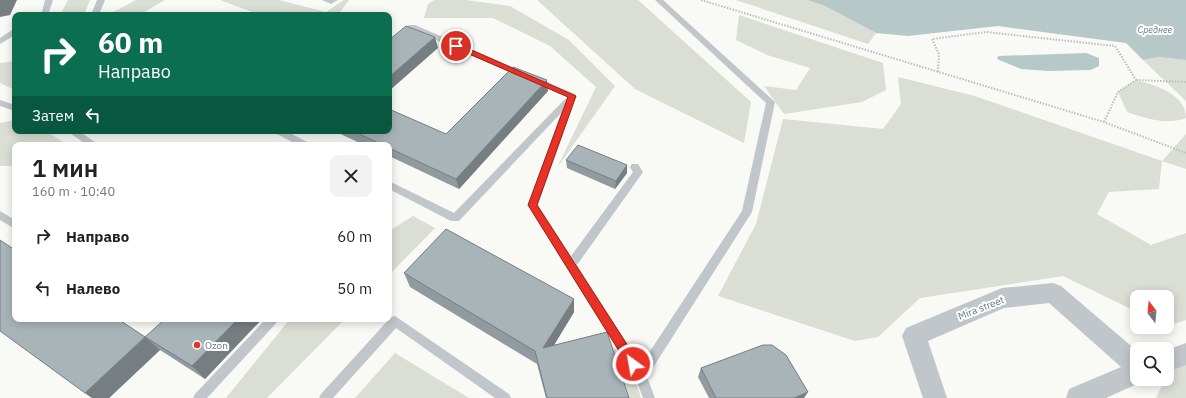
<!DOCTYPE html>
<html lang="ru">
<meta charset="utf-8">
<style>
:root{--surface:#fff;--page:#f2f2f2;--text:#222;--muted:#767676}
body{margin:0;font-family:"IBM Plex Sans",sans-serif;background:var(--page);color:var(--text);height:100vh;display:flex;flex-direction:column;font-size:15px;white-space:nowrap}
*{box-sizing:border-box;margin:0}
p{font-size:13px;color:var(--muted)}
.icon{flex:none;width:22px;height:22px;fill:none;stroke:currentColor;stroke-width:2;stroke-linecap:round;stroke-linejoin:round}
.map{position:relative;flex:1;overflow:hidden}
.drawer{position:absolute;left:12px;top:142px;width:380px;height:180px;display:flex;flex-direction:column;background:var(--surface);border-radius:8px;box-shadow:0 2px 10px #0003}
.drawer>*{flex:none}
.top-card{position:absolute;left:12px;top:12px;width:380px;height:122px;border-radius:8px;box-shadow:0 2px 10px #0003;background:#0b6e4f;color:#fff;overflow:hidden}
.needle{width:26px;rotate:344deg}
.buttons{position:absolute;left:1130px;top:290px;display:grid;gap:8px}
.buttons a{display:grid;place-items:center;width:44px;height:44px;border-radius:8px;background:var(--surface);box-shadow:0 2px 10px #0003;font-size:20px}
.pin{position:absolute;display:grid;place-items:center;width:34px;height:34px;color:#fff;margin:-17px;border:2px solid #fff;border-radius:50%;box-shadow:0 1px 4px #0007}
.me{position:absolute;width:44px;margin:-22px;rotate:328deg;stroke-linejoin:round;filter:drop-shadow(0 0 3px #0008)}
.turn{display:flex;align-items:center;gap:14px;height:84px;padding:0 20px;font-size:18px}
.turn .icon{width:52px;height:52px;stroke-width:2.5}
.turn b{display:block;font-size:28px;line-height:34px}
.then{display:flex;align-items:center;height:38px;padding:0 20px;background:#0003;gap:8px;font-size:15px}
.round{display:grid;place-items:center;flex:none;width:42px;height:42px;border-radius:8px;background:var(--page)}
.headline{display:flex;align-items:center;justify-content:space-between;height:68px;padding:0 20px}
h1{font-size:24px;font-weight:600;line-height:30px}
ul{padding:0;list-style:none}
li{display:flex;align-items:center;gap:12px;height:52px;padding:0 20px}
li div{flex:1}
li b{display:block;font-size:15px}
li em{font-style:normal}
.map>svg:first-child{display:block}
.green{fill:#daded5}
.water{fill:#b7c8c9}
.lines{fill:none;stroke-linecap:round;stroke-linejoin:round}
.path{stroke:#babfc1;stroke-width:2;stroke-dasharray:1.5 1.5;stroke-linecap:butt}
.service{fill:#c0c6c9;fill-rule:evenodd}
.minor{fill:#c0c6c9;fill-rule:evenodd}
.wall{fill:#919b9f}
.shaded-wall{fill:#767e82}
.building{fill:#a9b4b9;stroke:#767e82}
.route{fill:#ea3126;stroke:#982019}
.poi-dot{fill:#ea3126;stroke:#fff;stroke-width:1.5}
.labels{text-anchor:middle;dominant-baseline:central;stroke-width:4;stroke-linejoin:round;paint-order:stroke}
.far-water-label{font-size:9px;font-style:italic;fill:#5e797c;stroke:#fff}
.street-label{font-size:10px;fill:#637a83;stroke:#fff}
.poi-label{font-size:10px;fill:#637a83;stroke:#fff;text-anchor:start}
</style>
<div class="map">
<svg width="1186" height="398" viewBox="0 0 1186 398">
<rect width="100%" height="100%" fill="#f9f9f6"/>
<g class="green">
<path d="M68,0H90L84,15H60Z"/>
<path d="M136,0H165L139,15H108Z"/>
<path d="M220,0H279L326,12L344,0H349L338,15H260Z"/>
<path d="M434,0H466L510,6L569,40L615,86L557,168L596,87L550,46L493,18H424L428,4Z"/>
<path d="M537,0H638L751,102L744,143L635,89Z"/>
<path d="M736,0H807L825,6L876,33L868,44Z"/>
<path d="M739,15L883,63L886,90L862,102L784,114L764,86L796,90L810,68L767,55L736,40Z"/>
<path d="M1158,57L1186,60V101L1143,60Z"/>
<path d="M15,61V90L0,83V63Z"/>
<path d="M898,77L975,96L1162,161L1186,134V169L1162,161L1159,189L1109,192L1097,214L1151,245L1186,233V320L1167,326V297H1137V312L1063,276L920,298L878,337L855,341L718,296L756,224L783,119L883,129L901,104Z"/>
<path d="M1136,80C1155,85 1186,94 1186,118C1165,125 1148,119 1127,112L1118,92Z"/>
<path d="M15,120V131H46L68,145H15V166H0V123Z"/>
<path d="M413,216L435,228L389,275V231Z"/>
<path d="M290,319H345L267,398H226Z"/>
<path d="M612,345L634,376L641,398H629Z"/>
<path d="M395,353L469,398H355Z"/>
<path d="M1186,363V398H1156L1165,379H1167L1170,369Z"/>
</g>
<g class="water">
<path d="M807,0H1186V60L1158,57L1143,60L1126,43L998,26L908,36L876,33L825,6Z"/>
<path d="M1086,53L1099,58V66L1091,70L1048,71L1021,69L997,59L998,56Z"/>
</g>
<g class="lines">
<g class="path">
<path d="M701,0L1104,122L1186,153"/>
<path d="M938,72L939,54L932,39L986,32L1115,46L1136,80L1118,92L1104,122"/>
<path d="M1136,80L1186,82"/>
</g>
<g class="service">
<path d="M45,0H53L48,15H38L42,12Z"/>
<path d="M97,0H105L99,15H91Z"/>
<path d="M322,0H338L331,4Z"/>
<path d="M655,0H663L775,102L752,212L647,377L655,398H643L636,379L528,205L561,113L459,221H451L389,189V181L454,213L567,97L413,30L389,47V40L409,25H415L575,94L576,96L538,205L571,256L633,172L630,167L632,164H638L643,172L641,175L577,265L641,365L742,211L766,103Z"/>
<path d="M12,30H15V35L0,44V38Z"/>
<path d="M0,100L15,105V111L0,106Z"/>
<path d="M67,131H79L99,145H87Z"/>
<path d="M273,131H286L309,143L311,145H298L275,133Z"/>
<path d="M0,211L15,220V229L0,220Z"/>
<path d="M395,316L509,394L511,398H495L396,328L333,398H319L321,394L391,317Z"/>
<path d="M266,319H280L207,398H193L195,394Z"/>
</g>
<g class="minor">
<path d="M1053,283L1061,286L1137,351V379L1146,380L1106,398H1066L1069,389L1121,367L1049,303L1004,308L928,341L947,398H923L902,336L906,328L1002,288Z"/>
<path d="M1186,343V365L1167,372V350Z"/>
</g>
</g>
<g class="wall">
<path d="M548,91L459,189L389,156V145H364L334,131H389L446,134Z"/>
<path d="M566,160L627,165V173L615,189L567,168Z"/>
<path d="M404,273L574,299V312L554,345L629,398H546L537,364L410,287Z"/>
<path d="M165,319H262L205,379L160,350L109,398H92L85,393Z"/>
<path d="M701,368L804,398H709L698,377Z"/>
</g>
<g class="shaded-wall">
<path d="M0,0H17L10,15L0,17Z"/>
<path d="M435,37L438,48L389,91V77Z"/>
<path d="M547,80L548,91L459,189L456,179Z"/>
<path d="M627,165V173L615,189L616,181Z"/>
<path d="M574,299V312L545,360L543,348Z"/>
<path d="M238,319H262L205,379L192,366Z"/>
<path d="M145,337L160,350L109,398H92L85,393Z"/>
<path d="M808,392L804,398H794Z"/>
</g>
<g class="building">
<path d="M406,26L435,37L389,77V40Z"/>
<path d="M513,67L547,80L456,179L389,148V145H383L353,131H389V109L446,134Z"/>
<path d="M578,145L627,165L616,181L566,160Z"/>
<path d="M446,229L574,299L543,348L607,332L629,398H547L535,351L404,273Z"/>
<path d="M0,240L15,250V319H118L145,337L85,393L0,331Z"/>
<path d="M165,319H238L192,366L145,337Z"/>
<path d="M763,345H772L786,355L808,392L794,398H716L701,368Z"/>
</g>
<path class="route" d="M453,44H458L576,96L537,205L637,360L639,364L637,367L633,369L629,367L528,205L568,97L453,47Z"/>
<circle class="poi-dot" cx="197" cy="345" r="4"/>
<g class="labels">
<g class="far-water-label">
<text x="1155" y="29">Среднее</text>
</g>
<g class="street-label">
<text transform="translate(981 308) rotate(-21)">Mira street</text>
</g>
<g class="poi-label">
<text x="205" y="345">Ozon</text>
</g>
</g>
</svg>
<div class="buttons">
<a><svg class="needle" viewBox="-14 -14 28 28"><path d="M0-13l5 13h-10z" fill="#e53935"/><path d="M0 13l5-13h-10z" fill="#767676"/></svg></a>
<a><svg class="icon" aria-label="search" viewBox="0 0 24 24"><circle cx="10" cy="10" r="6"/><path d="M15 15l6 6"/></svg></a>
</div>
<div class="pin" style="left:456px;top:46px;background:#d93025"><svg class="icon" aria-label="arrive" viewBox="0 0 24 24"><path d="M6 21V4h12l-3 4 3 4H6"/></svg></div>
<svg class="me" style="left:633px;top:364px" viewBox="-20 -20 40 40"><circle r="17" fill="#ea3126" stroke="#fff" stroke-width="3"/><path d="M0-11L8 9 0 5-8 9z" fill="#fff"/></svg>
<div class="top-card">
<div class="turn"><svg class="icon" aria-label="right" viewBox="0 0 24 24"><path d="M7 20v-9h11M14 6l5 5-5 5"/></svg><div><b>60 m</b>Направо</div></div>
<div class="then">Затем<svg class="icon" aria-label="left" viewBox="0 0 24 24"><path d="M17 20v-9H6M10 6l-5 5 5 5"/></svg></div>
</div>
<section class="drawer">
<div class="headline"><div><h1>1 мин</h1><p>160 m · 10:40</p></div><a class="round"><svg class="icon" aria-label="close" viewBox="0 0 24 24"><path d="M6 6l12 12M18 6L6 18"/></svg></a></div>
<ul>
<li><svg class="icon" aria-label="right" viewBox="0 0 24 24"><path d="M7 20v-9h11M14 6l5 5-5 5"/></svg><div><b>Направо</b></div><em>60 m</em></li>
<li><svg class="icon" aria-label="left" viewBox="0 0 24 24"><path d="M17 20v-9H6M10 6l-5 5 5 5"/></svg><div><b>Налево</b></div><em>50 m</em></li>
</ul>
</section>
</div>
